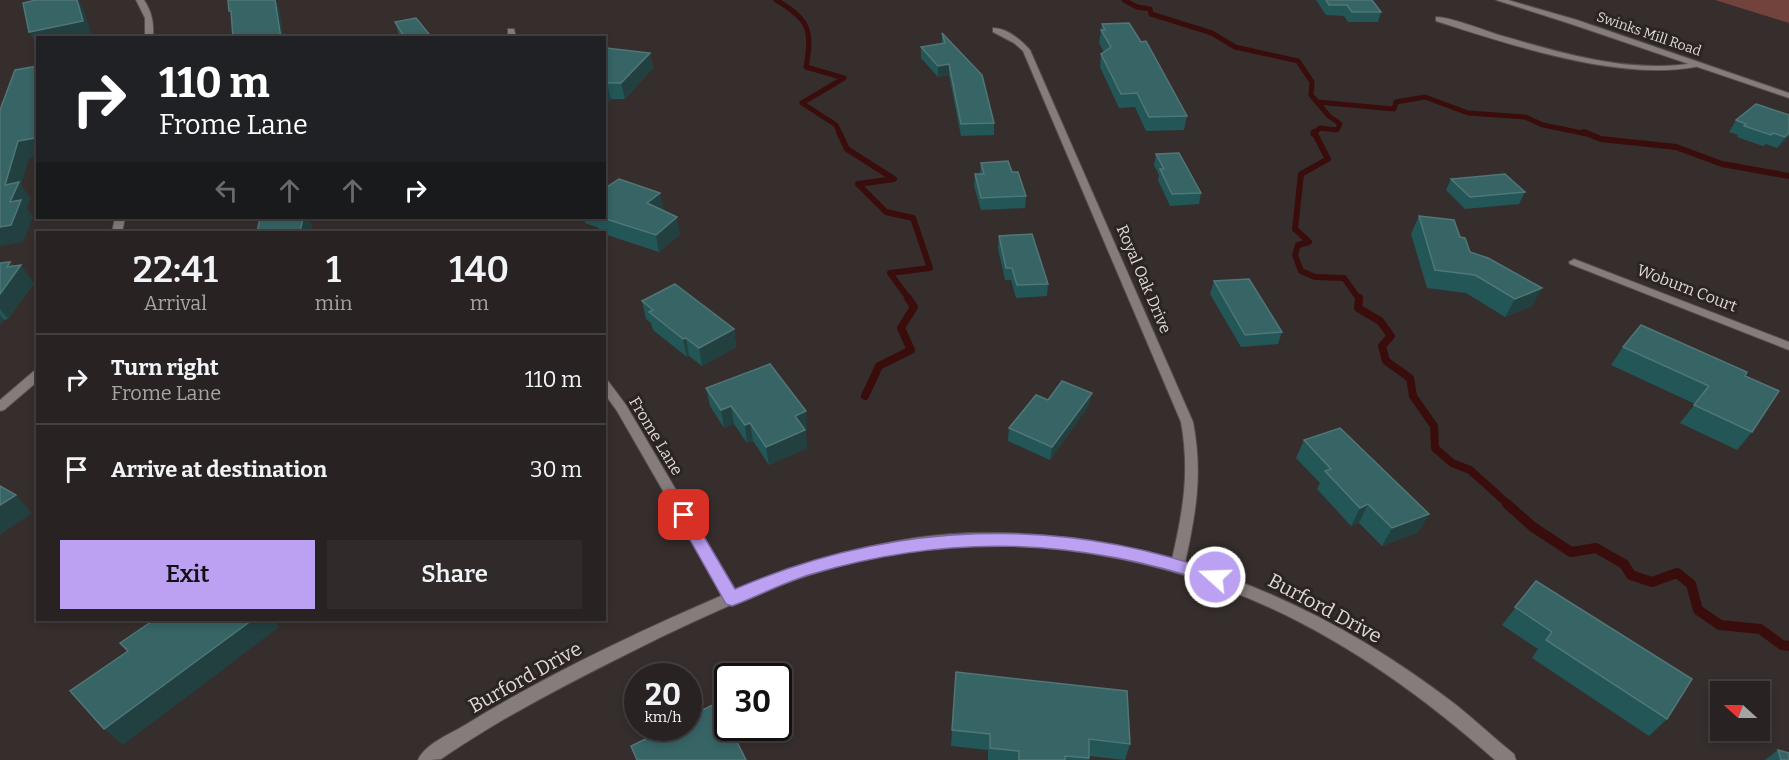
<!DOCTYPE html>
<style>
:root{--surface:#282222;--page:#302a2a;--text:#f1f3f6;--muted:#a5a4a5;--line:#443f40;--accent:#bca0f2}
body{margin:0;font-family:Bitter,serif;background:var(--page);color:var(--text);height:100vh;display:flex;flex-direction:column;font-size:22px;white-space:nowrap}
*{box-sizing:border-box;margin:0}
p{font-size:20px;color:var(--muted)}
.icon{flex:none;width:33px;height:33px;fill:none;stroke:currentColor;stroke-width:2;stroke-linecap:round;stroke-linejoin:round}
.map{position:relative;flex:1;overflow:hidden}
.details{position:absolute;left:36px;top:231px;width:570px;height:390px;display:flex;flex-direction:column;background:var(--surface);border-radius:0px;box-shadow:0 3px 9px #0003,0 0 0 2px var(--line)}
.details>*{flex:none}
.hud{position:absolute;left:36px;top:36px;width:570px;height:183px;border-radius:0px;box-shadow:0 3px 9px #0003,0 0 0 2px var(--line);background:#202124;color:#fff;overflow:hidden}
.needle{width:39px;rotate:291deg}
.controls{position:absolute;left:1710px;top:681px;display:grid;gap:12px}
.controls a{display:grid;place-items:center;width:60px;height:60px;border-radius:0px;background:var(--surface);box-shadow:0 3px 9px #0003,0 0 0 2px var(--line);font-size:30px}
.speed{position:absolute;left:624px;top:663px;display:flex;gap:12px;font-size:30px;font-weight:700;text-align:center}
.speed>*{display:grid;place-content:center;width:78px;height:78px;border-radius:50%;background:var(--surface);box-shadow:0 3px 9px #0003,0 0 0 2px var(--line);line-height:1}
.speed small{font-size:15px;font-weight:400}
.speed .limit{border:3px solid #111;border-radius:9px;background:#fff;color:#111}
.pin{position:absolute;display:grid;place-items:center;width:51px;height:51px;color:#fff;margin:-26px;border-radius:12px;box-shadow:0 3px 9px #0006}
.me{position:absolute;width:66px;margin:-33px;rotate:290deg;stroke-linejoin:round;filter:drop-shadow(0 0 4px #0008)}
.turn{display:flex;align-items:center;gap:21px;height:126px;padding:0 24px;font-size:27px}
.turn .icon{width:78px;height:78px;stroke-width:2.5}
.turn b{display:block;font-size:42px;line-height:51px}
.lanes{display:flex;align-items:center;height:57px;padding:0 24px;background:#0003;justify-content:center;gap:30px;direction:ltr}
.lanes .off{opacity:.35}
.eta{display:flex;justify-content:space-evenly;align-items:center;height:102px;text-align:center}
.eta b{font-size:36px;font-weight:600;line-height:42px}
.primary-button{display:flex;gap:12px;margin-top:auto;padding:12px 24px}
.primary-button a{flex:1;height:69px;border-radius:0px;background:var(--accent);color:#111;font-size:24px;font-weight:600;line-height:69px;text-align:center}
.primary-button a+a{background:var(--page);color:var(--text)}
ul{padding:0;list-style:none}
li{display:flex;align-items:center;gap:18px;height:90px;padding:0 24px;border-top:2px solid var(--line)}
li div{flex:1}
li b{display:block;font-size:22px}
li em{font-style:normal}
.map>svg:first-child{display:block}
.green{fill:#72423d}
.lines{fill:none;stroke-linecap:round;stroke-linejoin:round}
.stream-far3{stroke:#390d0b;stroke-width:5}
.stream-far2{stroke:#390d0b;stroke-width:6}
.stream-far1{stroke:#390d0b;stroke-width:8}
.stream{stroke:#390d0b;stroke-width:10}
.service-casing{stroke:#544d4c;stroke-width:2}
.minor-casing{stroke:#544d4c;stroke-width:2}
.tertiary-casing{stroke:#544d4c;stroke-width:2}
.service{fill:#857c7b;fill-rule:evenodd}
.minor{fill:#857c7b;fill-rule:evenodd}
.tertiary{fill:#857c7b;fill-rule:evenodd}
.wall{fill:#235657}
.shaded-wall{fill:#224040}
.building{fill:#376465;stroke:#517677;stroke-width:1.5}
.route{fill:#bca0f2;stroke:#7a689d;stroke-width:1.5}
.labels{text-anchor:middle;dominant-baseline:central;stroke-width:6;stroke-linejoin:round;paint-order:stroke}
.far-street-label{font-size:14px;fill:#ded9d8;stroke:#2c2423}
.street-label{font-size:16px;fill:#ded9d8;stroke:#2c2423}
.near-street-label{font-size:20px;fill:#ded9d8;stroke:#2c2423}
</style>
<div class="map">
<svg width="1789" height="760" viewBox="0 0 1789 760">
<rect width="100%" height="100%" fill="#362e2d"/>
<path class="green" d="M1715,0H1789V23Z"/>
<g class="lines">
<g class="stream-far3">
<path d="M776,0C809,19 813,30 806,67L844,78L802,103L836,125L840,134"/>
<path d="M1124,0L1137,7L1150,9L1151,14L1212,33L1235,47L1298,61L1312,82L1311,95L1329,116L1340,124L1337,130L1320,128L1313,134"/>
<path d="M1317,102L1394,109L1396,102L1425,97L1468,113L1525,117L1543,125L1587,134"/>
</g>
<g class="stream-far2">
<path d="M839,132L847,149L894,179L858,184L886,212L913,218L930,268L890,273L909,299"/>
<path d="M1314,132L1328,159L1301,174L1295,229L1309,242L1298,245L1295,255L1301,271L1315,277L1344,278L1359,299"/>
<path d="M1584,132L1601,139L1676,147L1722,164L1789,176"/>
</g>
<g class="stream-far1">
<path d="M1359,298L1358,308L1380,321L1391,336L1382,346L1386,361L1410,378L1413,396L1434,426L1435,448L1452,463L1470,470L1509,505"/>
<path d="M865,396L879,366L911,350L901,328L914,307L908,298"/>
</g>
<path class="stream" d="M1507,504L1533,527L1571,552L1596,548L1624,564L1631,575L1652,582L1677,573L1691,584L1698,610L1720,625L1760,629L1782,645L1789,646"/>
<defs>
<g id="service">
<path d="M1436,17C1451,17 1483,30 1499,35C1562,53 1629,74 1695,63L1699,65L1695,67C1617,81 1511,45 1436,21Z"/>
<path d="M508,29H514L516,38H508Z"/>
</g>
<g id="minor">
<path d="M136,0H144C152,12 154,23 153,38H145V18Z"/>
<path d="M993,28C1007,28 1021,40 1030,50L1193,422C1203,473 1196,513 1185,563C1283,592 1374,642 1455,704C1475,720 1494,738 1514,754L1516,760H1495C1368,647 1236,571 1065,550C1016,544 966,542 917,549C815,564 719,608 627,654C585,675 542,697 501,721C486,730 471,739 456,749C451,752 446,756 441,759C435,760 425,760 418,760C425,744 450,734 465,725C546,675 635,633 723,595L617,411L604,393V380L608,381L626,405L735,590C793,567 853,548 914,538C996,526 1093,536 1172,559C1183,511 1190,472 1181,422L1023,51L1014,43L993,32Z"/>
<path d="M115,218H125L122,232H112Z"/>
<path d="M1574,259L1789,342V350L1570,264L1569,262Z"/>
<path d="M38,370V381L4,410L0,411V400L34,371Z"/>
</g>
<path id="tertiary" d="M1496,0H1508L1577,20L1789,93V98L1571,24Z"/>
</defs>
<use href="#service" class="service-casing"/>
<use href="#minor" class="minor-casing"/>
<use href="#tertiary" class="tertiary-casing"/>
<use href="#service" class="service"/>
<use href="#minor" class="minor"/>
<use href="#tertiary" class="tertiary"/>
</g>
<g class="wall">
<path d="M1316,0H1372L1381,12L1378,22H1348L1344,16L1326,15Z"/>
<path d="M395,22L430,38H400Z"/>
<path d="M1102,24L1187,116L1184,130L1146,131L1135,107L1119,108L1100,67L1101,54L1104,52L1099,43Z"/>
<path d="M942,33L994,123V135L961,136L949,75L938,77L921,58V47L942,44Z"/>
<path d="M604,49L650,53L653,68L625,99H611L608,102L604,101Z"/>
<path d="M1789,115V137L1777,148L1766,144L1763,146L1737,137L1738,135L1729,132L1736,120Z"/>
<path d="M1156,154L1201,193L1199,204L1170,206L1158,180L1159,175L1154,165Z"/>
<path d="M981,163L1012,172L1026,196L1025,208L981,210L974,186L975,174H980Z"/>
<path d="M1451,179L1525,192L1519,204L1465,209L1446,190Z"/>
<path d="M664,210L663,211L680,234L659,252L604,234V232H600L599,228L585,223L584,218H604Z"/>
<path d="M1419,216L1460,237L1470,252L1532,306L1505,317L1466,293L1427,288L1411,234Z"/>
<path d="M999,236L1048,284L1047,296L1016,298L1011,280H1005L998,248Z"/>
<path d="M10,262L14,266L34,283L8,319L4,320L0,325V263Z"/>
<path d="M1214,281L1282,332L1278,344L1241,347L1210,294Z"/>
<path d="M642,301L734,329L736,347L702,366L689,356L687,357L653,330L651,323L646,319Z"/>
<path d="M1623,347L1745,376L1752,432L1737,450L1680,423L1695,404L1611,365Z"/>
<path d="M706,388L807,429L805,430L807,448L769,465L753,441L747,443L734,424L724,428L710,406Z"/>
<path d="M1048,400L1089,405L1050,460L1008,441L1009,428Z"/>
<path d="M1304,440L1429,514L1418,532L1382,546L1359,523L1351,526L1317,489L1320,483L1296,458Z"/>
<path d="M1536,581L1667,719L1649,736L1532,658L1538,649L1502,625Z"/>
<path d="M956,672L1130,744L1125,760L1089,756V760H988V750L951,746Z"/>
<path d="M1778,750L1789,760H1765Z"/>
</g>
<g class="shaded-wall">
<path d="M77,0H78L84,10L92,36L84,38H38V46L29,32Z"/>
<path d="M275,0H276L279,7L284,38H281Z"/>
<path d="M429,34L430,38H415Z"/>
<path d="M650,53L653,68L625,99L621,83Z"/>
<path d="M949,64V75L938,77V66Z"/>
<path d="M607,83L611,99L608,102L605,86Z"/>
<path d="M38,131V156L29,158L21,185L31,199L27,208L33,217L23,242L0,246V227L10,202L5,185L18,141Z"/>
<path d="M1789,133V137L1777,148L1785,137Z"/>
<path d="M660,193L664,210L650,220L647,203Z"/>
<path d="M677,217L680,234L659,252L656,235Z"/>
<path d="M302,218H308L312,226L311,232H300Z"/>
<path d="M10,262L17,271L21,265L34,283L8,319L0,309V294L7,267Z"/>
<path d="M1542,288L1532,306L1505,317L1515,299Z"/>
<path d="M0,315L4,320L0,325Z"/>
<path d="M734,329L736,347L702,366L699,348Z"/>
<path d="M686,338L689,356L687,357L683,339Z"/>
<path d="M1092,393L1089,405L1050,460L1052,447Z"/>
<path d="M731,406L734,424L724,428L721,410Z"/>
<path d="M806,411L807,429L805,430L807,448L769,465L766,447L795,416Z"/>
<path d="M750,423L753,441L747,443L745,425Z"/>
<path d="M16,495L32,513L0,535V505Z"/>
<path d="M1368,504L1359,523L1351,526L1360,508Z"/>
<path d="M1429,514L1418,532L1382,546L1392,528Z"/>
<path d="M252,620H273L279,627L123,745L104,729Z"/>
</g>
<g class="building">
<path d="M36,0H77L83,21L29,32L23,3Z"/>
<path d="M228,0H275L281,38H233L231,11H229Z"/>
<path d="M1326,0H1372L1381,12H1352L1347,5H1329Z"/>
<path d="M416,18L429,34L415,38H405L395,22Z"/>
<path d="M1129,23L1141,42L1146,41L1187,116L1149,117L1137,93L1121,94L1101,54L1111,47L1101,30H1105L1102,24Z"/>
<path d="M942,33L982,75L994,123L961,124L949,64L938,66L921,47L945,43Z"/>
<path d="M606,48L650,53L621,83H607L604,86V49Z"/>
<path d="M38,66V131L35,138L18,141L5,185L19,182L10,202L21,200L11,225L0,227V110L15,70Z"/>
<path d="M1756,104L1789,115V133L1785,137L1773,133L1771,135L1744,126L1746,124L1736,120Z"/>
<path d="M1179,153L1201,193L1172,194L1160,169H1164L1156,154Z"/>
<path d="M1008,161L1012,172H1018L1026,196L981,198L975,174H984L981,163Z"/>
<path d="M1505,174L1525,192L1470,197L1451,179Z"/>
<path d="M619,179L660,193L647,203L677,217L656,235L603,218H604V189Z"/>
<path d="M1419,216L1454,220L1460,237L1465,238L1470,252L1488,258L1542,288L1515,299L1475,275L1435,270Z"/>
<path d="M260,218H303L300,232H257Z"/>
<path d="M1032,234L1048,284L1017,285L1012,268H1006L999,236Z"/>
<path d="M10,262L7,267L21,265L0,294V263Z"/>
<path d="M1249,279L1282,332L1245,335L1214,281Z"/>
<path d="M675,284L734,329L699,348L686,338L683,339L649,312L653,310L642,301Z"/>
<path d="M1641,325L1747,372L1745,376L1779,391L1752,432L1694,405L1709,386L1623,347Z"/>
<path d="M770,364L806,411L795,416L805,430L766,447L750,423L745,425L731,406L721,410L706,388Z"/>
<path d="M1062,381L1092,393L1052,447L1009,428L1036,395L1048,400Z"/>
<path d="M1340,428L1429,514L1392,528L1368,504L1360,508L1325,471L1331,469L1304,440Z"/>
<path d="M0,486L16,495L0,505Z"/>
<path d="M1536,581L1692,679L1667,719L1546,640L1552,632L1515,607Z"/>
<path d="M154,620H252L104,729L70,691L128,651L120,643Z"/>
<path d="M956,672L1127,691L1130,744L1089,739V758L1065,756V760H1019V751L990,748V734L952,730Z"/>
<path d="M717,703L728,723V728H730L746,760H637L631,746L668,728H688V717Z"/>
<path d="M1778,750L1789,753V760H1781Z"/>
</g>
<path class="route" d="M684,509L689,511L735,589C892,521 1060,515 1220,573L1223,577L1220,582L1215,584C1079,538 950,533 812,574C784,582 759,596 732,606L726,604L676,515L678,511Z"/>
<g class="labels">
<g class="far-street-label">
<text transform="translate(1649 34) rotate(19)">Swinks Mill Road</text>
</g>
<g class="street-label">
<text transform="translate(1144 279) rotate(67)">Royal Oak Drive</text>
<text transform="translate(1687 288) rotate(21)">Woburn Court</text>
<text transform="translate(656 436) rotate(59)">Frome Lane</text>
</g>
<g class="near-street-label">
<text transform="translate(1325 608) rotate(28)">Burford Drive</text>
<text transform="translate(525 677) rotate(-29)">Burford Drive</text>
</g>
</g>
</svg>
<div class="controls">
<a><svg class="needle" viewBox="-14 -14 28 28"><path d="M0-13l5 13h-10z" fill="#e53935"/><path d="M0 13l5-13h-10z" fill="#a5a4a5"/></svg></a>
</div>
<div class="speed"><div>20<small>km/h</small></div><div class="limit">30</div></div>
<div class="pin" style="left:684px;top:515px;background:#d93025"><svg class="icon" aria-label="arrive" viewBox="0 0 24 24"><path d="M6 21V4h12l-3 4 3 4H6"/></svg></div>
<svg class="me" style="left:1215px;top:577px" viewBox="-20 -20 40 40"><circle r="17" fill="#bca0f2" stroke="#fff" stroke-width="3"/><path d="M0-11L8 9 0 5-8 9z" fill="#fff"/></svg>
<div class="hud">
<div class="turn"><svg class="icon" aria-label="right" viewBox="0 0 24 24"><path d="M7 20v-9h11M14 6l5 5-5 5"/></svg><div><b>110 m</b>Frome Lane</div></div>
<div class="lanes"><svg class="icon off" aria-label="left" viewBox="0 0 24 24"><path d="M17 20v-9H6M10 6l-5 5 5 5"/></svg><svg class="icon off" aria-label="ahead" viewBox="0 0 24 24"><path d="M12 20V5M6 11l6-6 6 6"/></svg><svg class="icon off" aria-label="ahead" viewBox="0 0 24 24"><path d="M12 20V5M6 11l6-6 6 6"/></svg><svg class="icon" aria-label="right" viewBox="0 0 24 24"><path d="M7 20v-9h11M14 6l5 5-5 5"/></svg></div>
</div>
<section class="details">
<div class="eta">
<div><b>22:41</b><p>Arrival</p></div>
<div><b>1</b><p>min</p></div>
<div><b>140</b><p>m</p></div>
</div>
<ul>
<li><svg class="icon" aria-label="right" viewBox="0 0 24 24"><path d="M7 20v-9h11M14 6l5 5-5 5"/></svg><div><b>Turn right</b><p>Frome Lane</p></div><em>110 m</em></li>
<li><svg class="icon" aria-label="arrive" viewBox="0 0 24 24"><path d="M6 21V4h12l-3 4 3 4H6"/></svg><div><b>Arrive at destination</b></div><em>30 m</em></li>
</ul>
<div class="primary-button"><a>Exit</a><a>Share</a></div>
</section>
</div>
